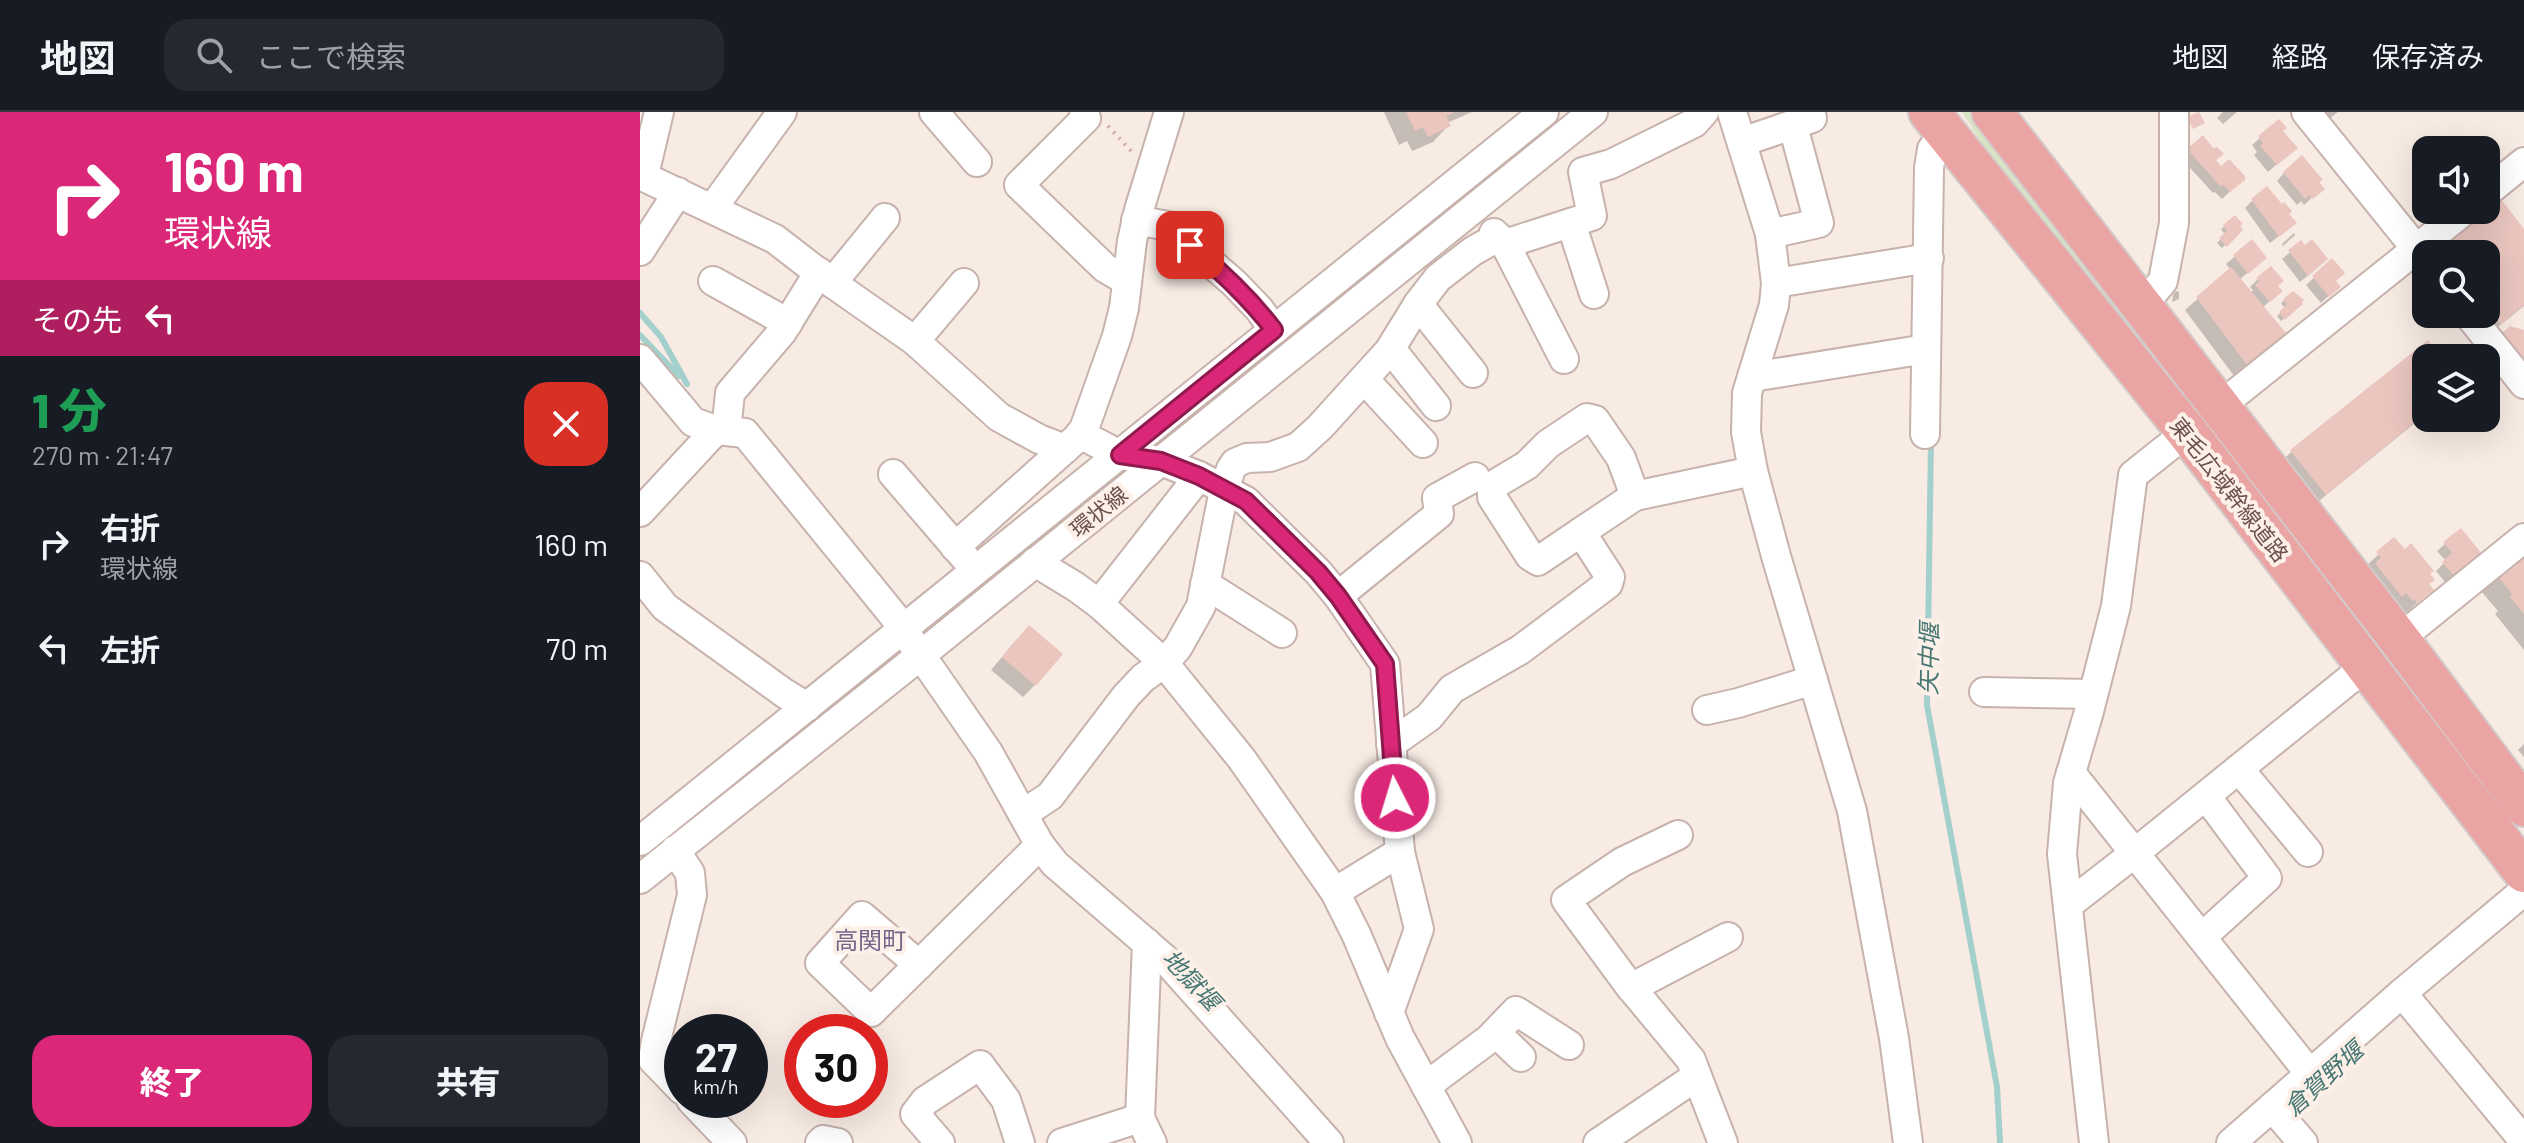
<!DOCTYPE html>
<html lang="ja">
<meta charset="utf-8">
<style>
:root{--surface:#171b24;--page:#242831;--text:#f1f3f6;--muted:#9ea1a6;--line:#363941;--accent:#db2777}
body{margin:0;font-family:Barlow,"Noto Sans JP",sans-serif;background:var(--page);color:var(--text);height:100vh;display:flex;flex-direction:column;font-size:30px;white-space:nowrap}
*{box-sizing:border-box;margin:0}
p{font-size:26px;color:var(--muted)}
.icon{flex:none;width:44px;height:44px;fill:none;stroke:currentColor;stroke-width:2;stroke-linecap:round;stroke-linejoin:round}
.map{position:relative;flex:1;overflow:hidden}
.side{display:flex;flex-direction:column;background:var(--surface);width:640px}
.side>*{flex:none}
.hud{background:#db2777;color:#fff;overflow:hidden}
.fabs{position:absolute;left:1772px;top:24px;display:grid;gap:16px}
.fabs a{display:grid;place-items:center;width:88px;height:88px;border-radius:16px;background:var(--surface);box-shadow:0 8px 32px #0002;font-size:40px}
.speed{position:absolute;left:24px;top:902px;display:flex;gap:16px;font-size:40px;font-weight:700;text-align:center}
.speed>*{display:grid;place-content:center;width:104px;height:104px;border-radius:50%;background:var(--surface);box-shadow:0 8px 32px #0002;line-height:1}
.speed small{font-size:20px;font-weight:400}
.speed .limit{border:12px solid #d22;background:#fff;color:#111}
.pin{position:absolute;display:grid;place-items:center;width:68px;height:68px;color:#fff;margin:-34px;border-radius:16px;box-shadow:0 4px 12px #0006}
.me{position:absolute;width:88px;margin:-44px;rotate:355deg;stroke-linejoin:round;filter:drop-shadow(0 0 6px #0008)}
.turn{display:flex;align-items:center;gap:28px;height:168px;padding:0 32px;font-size:36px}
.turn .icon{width:104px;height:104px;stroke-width:2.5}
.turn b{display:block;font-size:56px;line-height:68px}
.then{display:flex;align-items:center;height:76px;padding:0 32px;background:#0003;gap:16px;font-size:30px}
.round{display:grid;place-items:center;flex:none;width:84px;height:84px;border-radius:24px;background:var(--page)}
.summary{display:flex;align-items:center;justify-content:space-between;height:136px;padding:0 32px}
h1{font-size:48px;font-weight:800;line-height:60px;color:#1e9e55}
.cta{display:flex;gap:16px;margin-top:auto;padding:16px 32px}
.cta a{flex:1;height:92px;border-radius:24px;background:var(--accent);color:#fff;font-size:32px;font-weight:800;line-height:92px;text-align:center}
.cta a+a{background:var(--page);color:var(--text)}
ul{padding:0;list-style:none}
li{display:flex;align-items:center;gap:24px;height:104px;padding:0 32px}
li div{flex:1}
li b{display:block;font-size:30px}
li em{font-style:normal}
header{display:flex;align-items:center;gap:48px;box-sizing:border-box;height:112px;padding:0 40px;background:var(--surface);border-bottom:2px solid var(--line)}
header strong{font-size:38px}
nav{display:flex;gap:44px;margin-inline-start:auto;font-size:28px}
.search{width:560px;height:72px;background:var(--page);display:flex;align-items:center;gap:20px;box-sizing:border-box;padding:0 28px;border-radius:24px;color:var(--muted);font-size:30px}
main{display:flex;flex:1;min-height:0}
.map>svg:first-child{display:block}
.green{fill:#d8e4c4}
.shadow{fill:#0003}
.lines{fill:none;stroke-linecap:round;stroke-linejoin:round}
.stream{stroke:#a3cfcc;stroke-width:6}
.building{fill:#eac6bf}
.minor-casing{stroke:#c7b2ac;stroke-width:32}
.highway-casing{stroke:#d3cbca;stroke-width:44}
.path{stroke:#cea9a3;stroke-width:4;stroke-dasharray:2 6;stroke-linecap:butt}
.minor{stroke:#fff;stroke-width:28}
.highway{stroke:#eaa4a3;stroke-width:40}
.route-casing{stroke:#8e194d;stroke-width:20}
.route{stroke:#db2777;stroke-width:14}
.labels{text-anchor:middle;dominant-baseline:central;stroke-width:8;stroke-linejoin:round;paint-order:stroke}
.street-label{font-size:22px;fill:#6d514d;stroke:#fcf0e9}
.water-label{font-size:24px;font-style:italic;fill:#477773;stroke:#fcf0e9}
.neighbourhood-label{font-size:24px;fill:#75668a;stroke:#fcf0e9}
</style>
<header>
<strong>地図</strong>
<div class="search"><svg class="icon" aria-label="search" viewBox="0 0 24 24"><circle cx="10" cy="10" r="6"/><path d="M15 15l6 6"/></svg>ここで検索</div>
<nav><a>地図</a><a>経路</a><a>保存済み</a></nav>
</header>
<main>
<section class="side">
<div class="hud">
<div class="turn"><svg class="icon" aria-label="right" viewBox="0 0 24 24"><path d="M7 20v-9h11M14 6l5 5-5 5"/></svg><div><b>160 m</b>環状線</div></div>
<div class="then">その先<svg class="icon" aria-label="left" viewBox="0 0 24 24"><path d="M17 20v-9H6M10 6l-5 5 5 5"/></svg></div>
</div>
<div class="summary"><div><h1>1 分</h1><p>270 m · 21:47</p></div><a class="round" style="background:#d93025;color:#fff"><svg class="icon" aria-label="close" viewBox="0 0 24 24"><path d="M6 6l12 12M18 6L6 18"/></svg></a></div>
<ul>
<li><svg class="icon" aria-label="right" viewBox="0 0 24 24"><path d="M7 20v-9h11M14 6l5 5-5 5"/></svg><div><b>右折</b><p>環状線</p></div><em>160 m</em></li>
<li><svg class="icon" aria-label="left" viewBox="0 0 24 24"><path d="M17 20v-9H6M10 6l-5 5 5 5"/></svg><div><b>左折</b></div><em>70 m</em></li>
</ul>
<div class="cta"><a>終了</a><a>共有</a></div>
</section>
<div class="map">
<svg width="1884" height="1031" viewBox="0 0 1884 1031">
<rect width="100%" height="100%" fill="#f8ebe4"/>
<path class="green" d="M1322,0H1335L1771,567L1818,644L1870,719L1347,39Z"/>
<g class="shadow">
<path d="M744,0H832L807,11L808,14L793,30L772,39L767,29L759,33Z"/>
<path d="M1583,0H1597L1583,12L1577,6Z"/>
<path d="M1657,0H1698L1673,19Z"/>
<path d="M1641,19L1647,43L1628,60L1614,43L1617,40L1612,33L1620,26Z"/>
<path d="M1562,26L1574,49L1581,57L1603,67L1582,87L1575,80L1573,81L1541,46Z"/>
<path d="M1644,61L1677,71L1682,76L1664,93L1661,89L1657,93L1637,69Z"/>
<path d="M1612,89L1647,118L1630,131L1605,96Z"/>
<path d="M1860,89L1884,120V194L1844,226L1824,202H1846V142H1798Z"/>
<path d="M1595,106L1601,118L1582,136L1577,131L1585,123L1581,117Z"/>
<path d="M1654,121L1655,123L1643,134L1642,132Z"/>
<path d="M1612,130L1617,153L1599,168L1610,181L1613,178L1610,175L1618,167L1636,174L1632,187L1622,196L1631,233L1594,264L1545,198L1591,158L1586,152Z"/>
<path d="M1661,131L1678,155L1660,170L1642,147Z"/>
<path d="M1692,149L1693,169L1698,175L1681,191L1666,173Z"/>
<path d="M1536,179L1539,180V187L1532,190L1533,183Z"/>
<path d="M1653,181L1660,192L1641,209L1637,204L1645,197L1641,191Z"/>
<path d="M1788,230L1801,246H1786V302L1669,397L1636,355L1652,339Z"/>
<path d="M1754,428L1791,478L1765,502L1726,454Z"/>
<path d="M1805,432L1832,449L1805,470L1796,459L1806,449L1797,439Z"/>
<path d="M1884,441V538L1855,502L1858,499L1841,479Z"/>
<path d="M377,527L395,573L383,585L351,558Z"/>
<path d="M1884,632V645L1878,638Z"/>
</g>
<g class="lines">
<g class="stream">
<path d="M0,201L21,225L47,272"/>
<path d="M0,223L39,264"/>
<path d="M1291,329L1287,593L1357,975L1360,1031"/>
</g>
</g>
<g class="building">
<path d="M766,0H815L806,4L811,14L788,25L783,15L775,19Z"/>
<path d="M1559,0L1565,11L1553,17L1547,5Z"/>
<path d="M1639,7L1647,16L1643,19L1658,36L1637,53L1620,34L1623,31L1618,24Z"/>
<path d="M1563,23L1573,36L1577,35L1584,42L1576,48L1581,54L1589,47L1605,64V68L1590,80L1584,73L1581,75L1547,37Z"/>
<path d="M1662,43L1683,68L1679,70L1685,77L1673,87L1669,83L1665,87L1643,60Z"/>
<path d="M1627,74L1642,92L1644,90L1652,99L1649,102L1657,111L1639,125L1611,87Z"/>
<path d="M1860,86L1884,117V193L1861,212L1846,194V142H1803L1799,138Z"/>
<path d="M1595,103L1603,112L1600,114L1603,118L1587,135L1579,126L1587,119L1583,113Z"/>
<path d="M1612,127L1627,146L1608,162L1593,143Z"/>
<path d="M1672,127L1688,147L1668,164L1648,138L1661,128L1665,133Z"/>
<path d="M1692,146L1705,161L1696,169L1701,175L1689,185L1672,164Z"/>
<path d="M1631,154L1644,169L1638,174L1643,179L1630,190L1615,173L1619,169L1616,166Z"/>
<path d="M1591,155L1646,221L1607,253L1556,185Z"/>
<path d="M1653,179L1664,188L1662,190L1663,192L1645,208L1639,200L1647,192L1643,187Z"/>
<path d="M1870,214L1884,218V251L1861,222Z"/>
<path d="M1788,228L1803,246H1786V301L1686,383L1650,338Z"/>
<path d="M1821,416L1842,442L1814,464L1802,450L1812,441L1803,430Z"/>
<path d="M1754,425L1765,437L1771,431L1794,459L1790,462L1795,468L1789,472L1794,478L1777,491L1774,487L1772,489L1766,481L1762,485L1735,451L1741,446L1736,440Z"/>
<path d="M1884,439V502L1870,485L1872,482L1856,462Z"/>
<path d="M389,513L423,542L396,574L362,545Z"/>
</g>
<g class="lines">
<defs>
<g id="minor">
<path d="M294,0L337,50"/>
<path d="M444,0L446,6L379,73L465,156L487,169"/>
<path d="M1092,0L1130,122L1136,171L1134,193L1107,281L1106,320L1113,359L1136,444L1212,699L1254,926L1268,1031"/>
<path d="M1666,0L1786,149"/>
<path d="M1102,30L1172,6"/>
<path d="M0,63L135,127L192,171L275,229L359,305L399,327L425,337"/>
<path d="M4,63L19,0"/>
<path d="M1846,81L1884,50"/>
<path d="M72,97L142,0"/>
<path d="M496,108L528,114L594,171L619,197L634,218"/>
<path d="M931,111L954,182"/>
<path d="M854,121L865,132L924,247"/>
<path d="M1130,122L1179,111L1153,14"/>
<path d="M865,132L952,104L943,60L971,52L1054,11L1064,0"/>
<path d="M0,139L38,80"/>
<path d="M73,169L148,211"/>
<path d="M192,171L245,106"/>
<path d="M1136,171L1289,146"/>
<path d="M778,192L833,261"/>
<path d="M1503,193L1523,169L1534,111V0"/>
<path d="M1828,202L1884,272"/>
<path d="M275,229L324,171"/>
<path d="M751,237L796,294"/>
<path d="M0,247L53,310L76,318L105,321L253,503L348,640L400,733L415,752L525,847L689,1031"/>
<path d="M1112,265L1286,237"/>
<path d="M724,267L783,331"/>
<path d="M1580,297L1595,282L1825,98"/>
<path d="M86,319L90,281L142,220L179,160"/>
<path d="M440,322L480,343L521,349L559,364L606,389L678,460L698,484L745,552L760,740L779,817L749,901"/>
<path d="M1285,322L1289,56L1292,37L1306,22"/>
<path d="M253,362L326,447"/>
<path d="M0,400L76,318"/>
<path d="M941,420L898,449L890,444L852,385V374L887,353L908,332L947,306L955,308L981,346L995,384"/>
<path d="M315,435L437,326L444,317L477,224L484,196L492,129L499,98L529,0"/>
<path d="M395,450L436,475L459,492L524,551L601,646L695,780L717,824L760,926L817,1031"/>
<path d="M0,464L25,495L144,581L167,595"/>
<path d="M565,472L642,521"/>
<path d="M698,484L799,402L797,386L835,365"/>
<path d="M459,492L559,364"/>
<path d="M1759,527L1884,426"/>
<path d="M1344,580L1453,582"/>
<path d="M1067,598L1098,591L1173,568"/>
<path d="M751,632L789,605L812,577L880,538L968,472L970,465L941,420L995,384L1113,359"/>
<path d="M1599,657L1668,740"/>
<path d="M1431,661L1670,962"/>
<path d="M383,702L410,684L486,584L503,566L524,551L538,535L561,494L584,378L591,357L595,351L607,346L630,345L658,335L680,315L749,239L778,192L798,166L833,139L858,125"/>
<path d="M0,729L904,0"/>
<path d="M35,738L50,761L52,783L16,929L13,948L42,978"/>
<path d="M0,767L281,543L953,0"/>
<path d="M695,780L760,740"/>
<path d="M1428,793L1496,740L1726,554"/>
<path d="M1562,825L1627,766L1566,684"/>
<path d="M507,831L500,1006L512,1031"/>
<path d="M279,853L222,804L180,851L231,900L400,733"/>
<path d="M991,876L1088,825"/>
<path d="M1762,881L1884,1029"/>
<path d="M856,921L881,945"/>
<path d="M1057,964L1083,1031"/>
<path d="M786,974L849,927L876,899L929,933"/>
<path d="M51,988L92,1031"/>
<path d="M1632,995L1663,1031"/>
<path d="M180,1031L183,1028L198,1031"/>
<path d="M300,1031L275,1002L285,989L340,953L366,988L380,1031"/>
<path d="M422,1031L500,1006"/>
<path d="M958,1031L1057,964L1051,948L988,872L926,788L982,750L1038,723"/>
<path d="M1454,1031L1422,742L1428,671L1448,603L1476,494L1493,363L1547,320"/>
<path d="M1591,1031L1762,881L1884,779"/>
</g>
<g id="highway">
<path d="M1289,0L1547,320L1884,760"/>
<path d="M1352,0L1759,527L1884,694"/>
</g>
</defs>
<use href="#minor" class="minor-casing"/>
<use href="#highway" class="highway-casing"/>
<path class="path" d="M468,14L492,40"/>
<use href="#minor" class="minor"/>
<use href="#highway" class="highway"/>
</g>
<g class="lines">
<defs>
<path id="route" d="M550,133C581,160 609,185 634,218L480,343L521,349L559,364L606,389L678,460L698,484L745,552L755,686"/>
</defs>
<use href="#route" class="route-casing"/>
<use href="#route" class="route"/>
</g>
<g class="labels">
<g class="street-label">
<text transform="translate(1590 377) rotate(52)">東毛広域幹線道路</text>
<text transform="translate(458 399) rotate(-39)">環状線</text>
</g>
<g class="water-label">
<text transform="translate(1288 547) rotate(-89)">矢中堰</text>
<text transform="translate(552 867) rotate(47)">地獄堰</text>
<text transform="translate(1683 966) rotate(-42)">倉賀野堰</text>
</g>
<g class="neighbourhood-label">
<text x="230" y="827">高関町</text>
</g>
</g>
</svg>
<div class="fabs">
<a><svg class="icon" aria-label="sound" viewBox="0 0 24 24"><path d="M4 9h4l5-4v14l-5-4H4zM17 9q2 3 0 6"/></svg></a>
<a><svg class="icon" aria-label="search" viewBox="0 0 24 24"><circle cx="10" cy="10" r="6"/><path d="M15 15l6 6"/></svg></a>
<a><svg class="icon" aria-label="layers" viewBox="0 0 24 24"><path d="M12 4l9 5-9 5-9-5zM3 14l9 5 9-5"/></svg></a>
</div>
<div class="speed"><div>27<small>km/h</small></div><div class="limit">30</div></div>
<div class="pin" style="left:550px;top:133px;background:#d93025"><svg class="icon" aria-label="arrive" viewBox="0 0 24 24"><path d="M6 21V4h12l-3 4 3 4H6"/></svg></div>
<svg class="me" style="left:755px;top:686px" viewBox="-20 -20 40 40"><circle r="17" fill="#db2777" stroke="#fff" stroke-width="3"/><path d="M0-11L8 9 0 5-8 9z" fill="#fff"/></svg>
</div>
</main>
